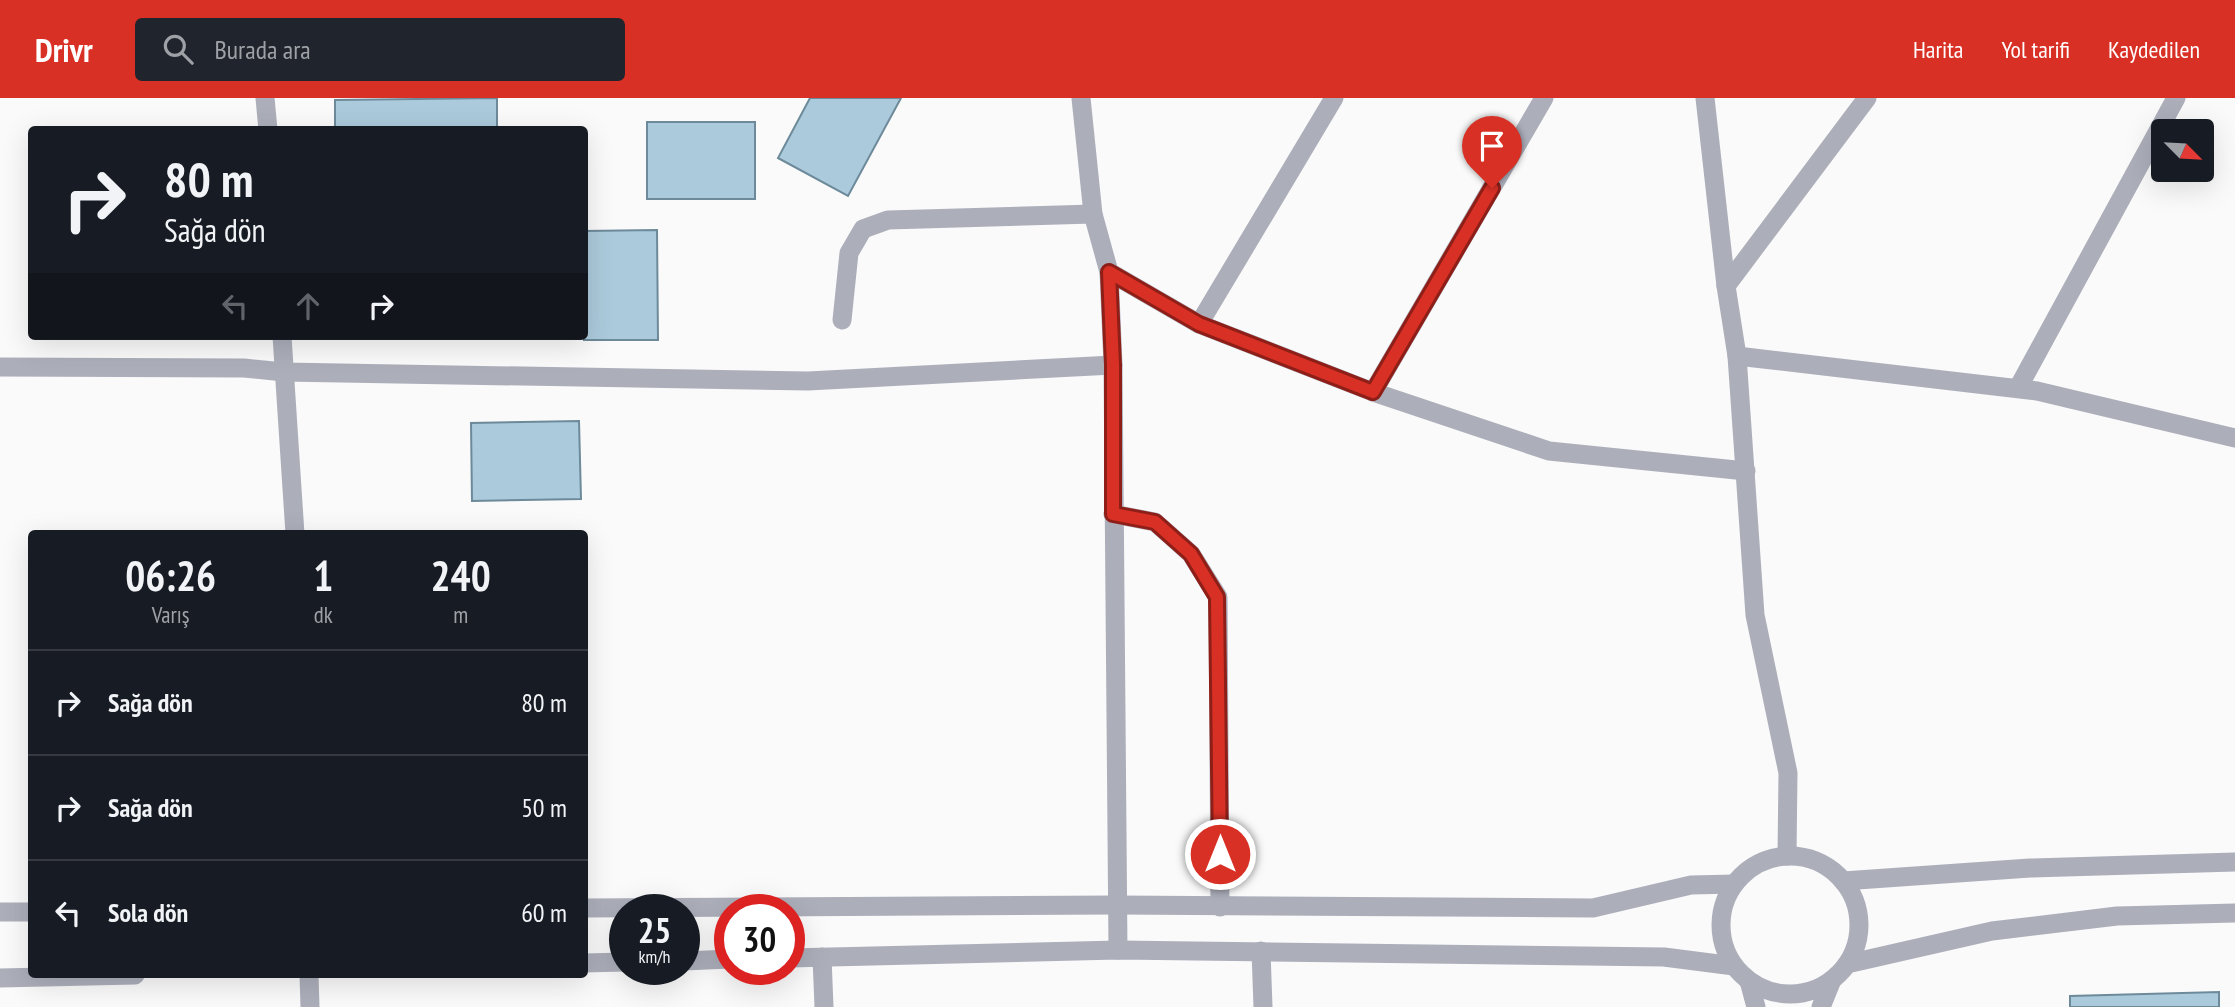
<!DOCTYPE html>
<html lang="tr">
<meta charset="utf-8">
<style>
:root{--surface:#171b24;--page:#20242c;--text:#f1f3f6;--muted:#9ea1a6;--line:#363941;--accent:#d93025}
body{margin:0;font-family:"PT Sans Narrow",sans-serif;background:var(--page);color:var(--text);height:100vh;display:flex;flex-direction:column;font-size:26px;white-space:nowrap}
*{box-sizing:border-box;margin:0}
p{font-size:23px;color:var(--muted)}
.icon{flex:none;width:38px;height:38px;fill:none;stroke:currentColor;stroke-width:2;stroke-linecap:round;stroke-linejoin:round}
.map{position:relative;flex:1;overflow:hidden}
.details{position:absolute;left:28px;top:432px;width:560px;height:448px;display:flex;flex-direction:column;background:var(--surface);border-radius:7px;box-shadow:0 7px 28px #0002}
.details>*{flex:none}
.hud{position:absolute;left:28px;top:28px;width:560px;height:214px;border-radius:7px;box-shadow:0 7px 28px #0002;background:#171b24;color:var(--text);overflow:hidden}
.needle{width:46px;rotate:114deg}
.fabs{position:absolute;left:2151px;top:21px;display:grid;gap:14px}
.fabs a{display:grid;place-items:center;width:63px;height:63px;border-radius:7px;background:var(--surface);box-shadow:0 7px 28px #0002;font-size:35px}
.speed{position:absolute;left:609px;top:796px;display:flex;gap:14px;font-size:35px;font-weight:700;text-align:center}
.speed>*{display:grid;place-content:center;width:91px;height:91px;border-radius:50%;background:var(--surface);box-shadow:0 7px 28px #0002;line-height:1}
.speed small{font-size:18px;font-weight:400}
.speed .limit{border:10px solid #d22;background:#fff;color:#111}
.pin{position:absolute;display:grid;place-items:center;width:60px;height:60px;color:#fff;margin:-72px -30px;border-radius:50% 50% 50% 0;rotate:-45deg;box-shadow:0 0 7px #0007}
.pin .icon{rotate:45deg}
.me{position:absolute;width:77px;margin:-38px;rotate:0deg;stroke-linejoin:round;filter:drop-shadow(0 0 5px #0008)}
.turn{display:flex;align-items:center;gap:24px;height:147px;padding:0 21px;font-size:32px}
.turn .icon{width:91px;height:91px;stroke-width:2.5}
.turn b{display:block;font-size:49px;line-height:60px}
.lanes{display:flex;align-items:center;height:66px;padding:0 21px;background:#0003;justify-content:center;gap:35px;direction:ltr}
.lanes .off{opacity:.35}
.eta{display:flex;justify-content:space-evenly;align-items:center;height:119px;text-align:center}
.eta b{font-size:42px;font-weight:800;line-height:49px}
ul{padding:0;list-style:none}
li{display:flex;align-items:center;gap:21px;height:105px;padding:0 21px;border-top:2px solid var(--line)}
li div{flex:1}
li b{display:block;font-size:26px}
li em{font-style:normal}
header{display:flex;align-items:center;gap:42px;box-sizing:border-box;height:98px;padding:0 35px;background:var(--accent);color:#fff}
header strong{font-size:33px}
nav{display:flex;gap:38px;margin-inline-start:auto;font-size:24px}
.search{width:490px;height:63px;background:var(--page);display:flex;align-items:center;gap:18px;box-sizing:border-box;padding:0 24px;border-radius:7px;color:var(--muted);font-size:26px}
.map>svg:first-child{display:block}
.building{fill:#abcadb;stroke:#6d8a9a;stroke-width:2}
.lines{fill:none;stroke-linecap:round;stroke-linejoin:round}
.service{stroke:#acaeba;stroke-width:19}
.minor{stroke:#acaeba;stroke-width:19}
.tertiary{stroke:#acaeba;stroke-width:19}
.route-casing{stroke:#8d1f18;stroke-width:18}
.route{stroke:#d93025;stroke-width:12}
</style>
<header>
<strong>Drivr</strong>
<div class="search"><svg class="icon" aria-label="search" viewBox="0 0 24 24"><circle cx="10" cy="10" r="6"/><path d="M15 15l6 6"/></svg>Burada ara</div>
<nav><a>Harita</a><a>Yol tarifi</a><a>Kaydedilen</a></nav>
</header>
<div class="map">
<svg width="2235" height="909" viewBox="0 0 2235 909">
<rect width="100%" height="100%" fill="#fafafa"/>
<g class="building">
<path d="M497,0V32H335V2Z"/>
<path d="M810,0H901L848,98L778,60Z"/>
<rect x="647" y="24" width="108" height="77"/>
<path d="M657,132L658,242H584V133Z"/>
<path d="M579,323L581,401L472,403L471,325Z"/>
<path d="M2219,894V909H2070V898Z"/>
</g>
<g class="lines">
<path class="service" d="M842,222L849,155L863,131L888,122L1093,116"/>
<g class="minor">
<path d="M265,0L268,32"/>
<path d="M1081,0L1093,116L1109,174L1113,267L1118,852"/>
<path d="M1109,174L1199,226L1373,294L1549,353L1746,373"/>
<path d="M1726,188L1867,0"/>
<path d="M1199,226L1334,0"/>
<path d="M282,238L295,436"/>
<path d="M1737,258L2037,293L2235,340"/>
<path d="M0,269L244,270L284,274L808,283L1113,267"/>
<path d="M2018,290L2176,0"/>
<path d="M1373,294L1544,0"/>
<path d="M1113,416L1155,424L1191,456L1218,499L1220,809"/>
<path d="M1261,853L1263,909"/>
<path d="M822,859L824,909"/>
<path d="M309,877L310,909"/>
</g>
<g class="tertiary">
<path d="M1705,0L1726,188L1737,258L1755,517L1788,675L1787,758"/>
<circle cx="1790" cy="827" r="69"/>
<path d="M1843,783L2030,770L2235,764"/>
<path d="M584,810L1116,807L1593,810L1691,787L1734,786"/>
<path d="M0,814H32"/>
<path d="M789,860L1118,852L1664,859L1734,868"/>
<path d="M684,863L730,861"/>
<path d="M584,865L625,864"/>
<path d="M1847,866L1992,833L2117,818L2235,815"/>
<path d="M0,880L135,877"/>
<path d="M1749,883L1756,909"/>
<path d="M1821,909L1832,882"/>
</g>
</g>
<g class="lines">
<defs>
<path id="route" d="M1220,756L1217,499L1191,456L1155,424L1113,416V267L1109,174L1199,226L1373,294L1492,90"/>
</defs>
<use href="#route" class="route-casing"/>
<use href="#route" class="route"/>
</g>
</svg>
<div class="fabs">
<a><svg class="needle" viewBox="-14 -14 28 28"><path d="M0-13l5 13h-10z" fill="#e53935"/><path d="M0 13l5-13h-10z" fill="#9ea1a6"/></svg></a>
</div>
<div class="speed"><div>25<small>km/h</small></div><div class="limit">30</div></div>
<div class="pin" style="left:1492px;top:90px;background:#d93025"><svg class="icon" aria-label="arrive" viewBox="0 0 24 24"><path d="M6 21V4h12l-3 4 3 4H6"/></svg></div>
<svg class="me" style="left:1220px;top:756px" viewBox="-20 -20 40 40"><circle r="17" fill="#d93025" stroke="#fff" stroke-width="3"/><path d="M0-11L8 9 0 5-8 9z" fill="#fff"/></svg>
<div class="hud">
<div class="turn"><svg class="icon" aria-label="right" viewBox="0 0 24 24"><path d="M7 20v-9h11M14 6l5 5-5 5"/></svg><div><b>80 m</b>Sağa dön</div></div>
<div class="lanes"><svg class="icon off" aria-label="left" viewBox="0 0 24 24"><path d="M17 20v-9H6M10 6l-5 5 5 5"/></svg><svg class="icon off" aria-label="ahead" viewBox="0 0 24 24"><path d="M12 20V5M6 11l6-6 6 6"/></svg><svg class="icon" aria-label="right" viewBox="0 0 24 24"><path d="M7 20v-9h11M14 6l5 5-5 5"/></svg></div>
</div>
<section class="details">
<div class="eta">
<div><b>06:26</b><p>Varış</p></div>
<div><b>1</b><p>dk</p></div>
<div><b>240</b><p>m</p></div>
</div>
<ul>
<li><svg class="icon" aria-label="right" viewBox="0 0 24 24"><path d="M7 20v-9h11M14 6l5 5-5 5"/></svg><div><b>Sağa dön</b></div><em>80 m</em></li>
<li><svg class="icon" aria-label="right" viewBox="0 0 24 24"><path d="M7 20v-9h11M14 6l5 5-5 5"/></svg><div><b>Sağa dön</b></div><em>50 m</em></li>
<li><svg class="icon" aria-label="left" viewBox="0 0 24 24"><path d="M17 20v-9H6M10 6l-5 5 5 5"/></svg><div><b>Sola dön</b></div><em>60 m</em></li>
</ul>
</section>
</div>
